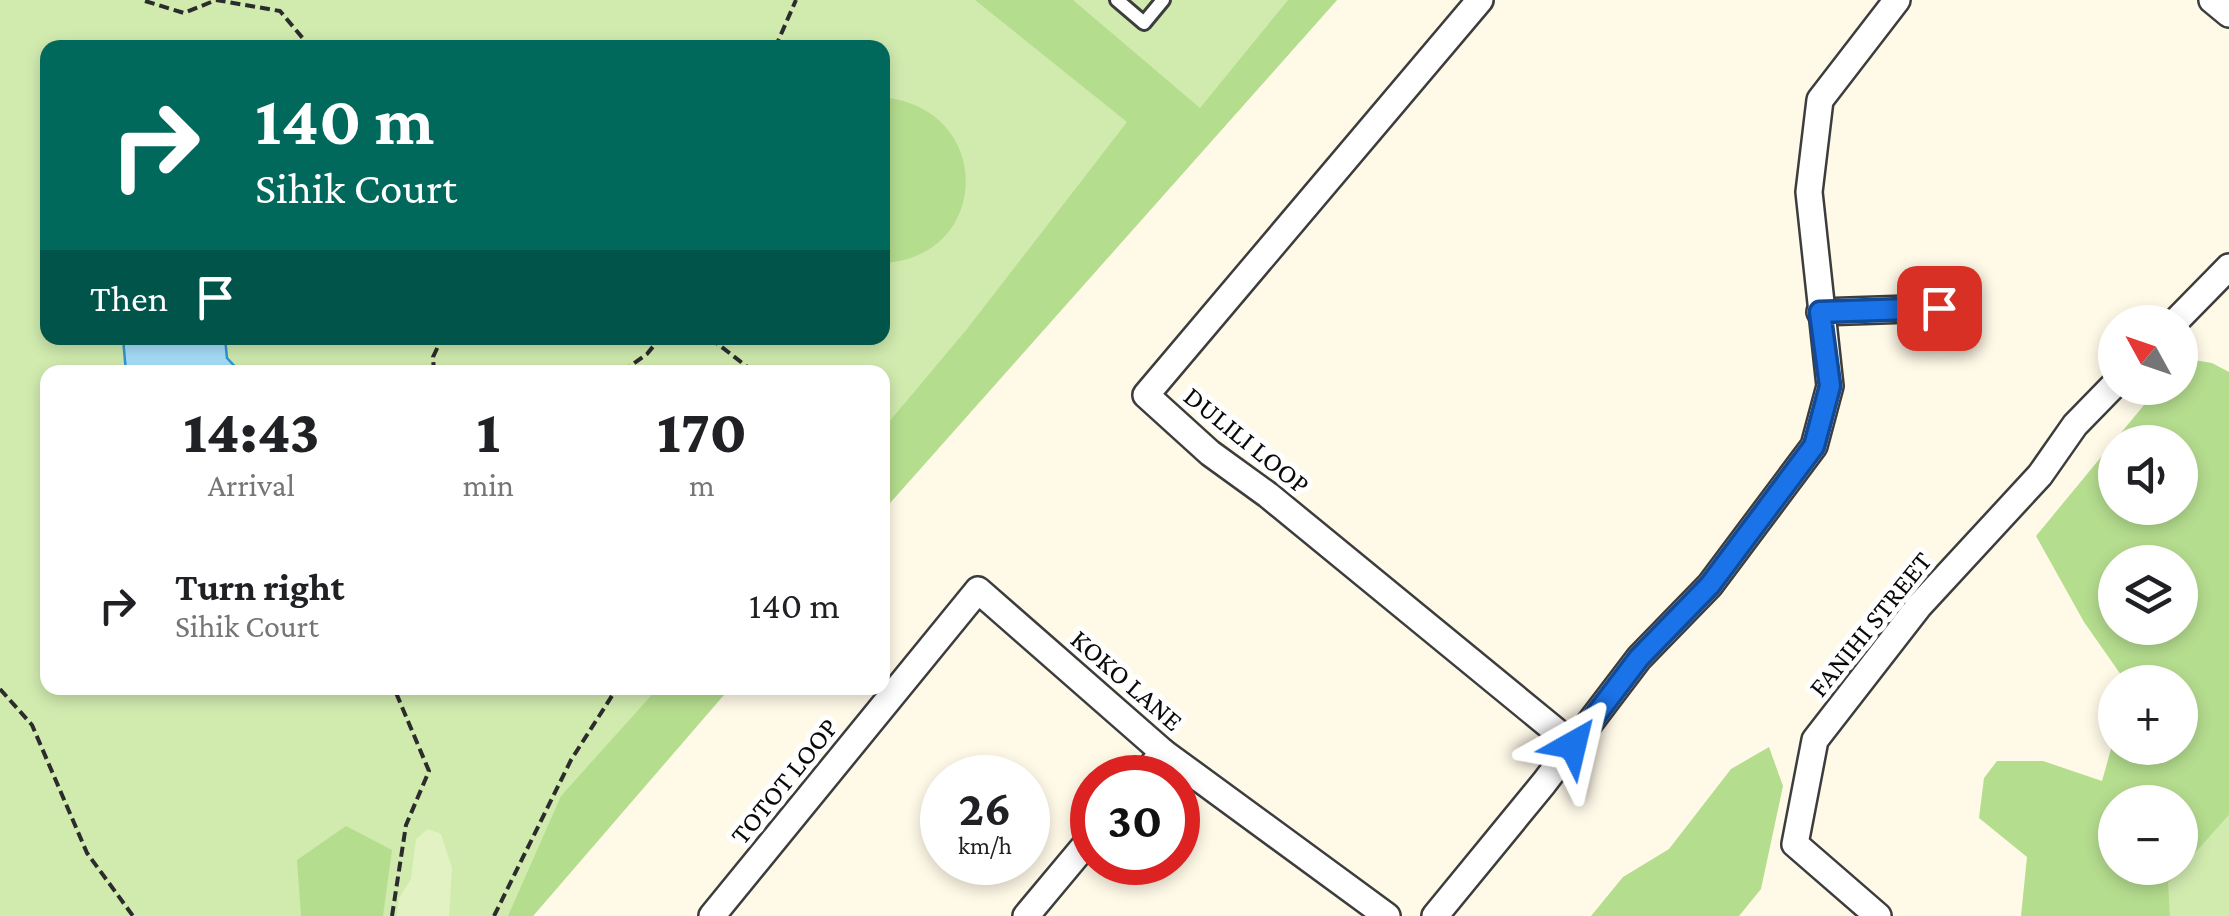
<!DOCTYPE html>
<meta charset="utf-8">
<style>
:root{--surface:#fff;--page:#f6f6f6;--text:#202124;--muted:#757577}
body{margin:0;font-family:"Crimson Pro",serif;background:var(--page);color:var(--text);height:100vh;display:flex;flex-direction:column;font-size:38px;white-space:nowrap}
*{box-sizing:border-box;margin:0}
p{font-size:32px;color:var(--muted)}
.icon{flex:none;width:55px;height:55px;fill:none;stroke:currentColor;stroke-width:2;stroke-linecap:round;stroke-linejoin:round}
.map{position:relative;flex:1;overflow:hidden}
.side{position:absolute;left:40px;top:365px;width:850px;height:330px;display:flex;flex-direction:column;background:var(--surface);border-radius:20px;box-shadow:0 5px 15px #0003}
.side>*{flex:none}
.top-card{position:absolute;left:40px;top:40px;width:850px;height:305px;border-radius:20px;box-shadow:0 5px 15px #0003;background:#00695c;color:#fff;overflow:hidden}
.needle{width:65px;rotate:310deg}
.tools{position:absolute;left:2098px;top:305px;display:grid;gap:20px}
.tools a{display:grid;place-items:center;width:100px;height:100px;border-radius:50%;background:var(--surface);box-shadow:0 5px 15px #0003;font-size:50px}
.speed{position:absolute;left:920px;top:755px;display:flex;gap:20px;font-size:50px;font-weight:700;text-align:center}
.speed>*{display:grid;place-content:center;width:130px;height:130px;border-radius:50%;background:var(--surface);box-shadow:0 5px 15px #0003;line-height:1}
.speed small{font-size:25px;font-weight:400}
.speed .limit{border:15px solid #d22;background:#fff;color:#111}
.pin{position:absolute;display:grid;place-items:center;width:85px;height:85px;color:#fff;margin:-42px;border-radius:20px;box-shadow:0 5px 15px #0006}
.me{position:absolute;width:110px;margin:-55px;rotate:37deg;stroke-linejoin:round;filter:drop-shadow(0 0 8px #0008)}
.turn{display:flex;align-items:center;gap:35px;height:210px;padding:0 50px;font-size:45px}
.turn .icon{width:130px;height:130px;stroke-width:2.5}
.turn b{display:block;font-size:70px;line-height:85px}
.then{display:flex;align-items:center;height:95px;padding:0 50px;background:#0003;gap:20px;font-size:38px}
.eta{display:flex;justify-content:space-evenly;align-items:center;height:170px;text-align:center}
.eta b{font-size:60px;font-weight:800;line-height:70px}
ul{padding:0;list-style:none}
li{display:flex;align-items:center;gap:30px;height:140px;padding:0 50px}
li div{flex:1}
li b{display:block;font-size:38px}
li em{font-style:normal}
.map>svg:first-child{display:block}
.green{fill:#d1ebaf;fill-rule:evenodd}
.forest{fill:#b5dd8e;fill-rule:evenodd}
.pitch{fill:#e3f2c2}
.water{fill:#a8dffa;stroke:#2b99d6;stroke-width:2.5}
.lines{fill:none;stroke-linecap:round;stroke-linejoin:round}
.service-casing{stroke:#3d3d3d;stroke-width:18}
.minor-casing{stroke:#3d3d3d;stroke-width:30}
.path{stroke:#2c2c2c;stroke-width:4;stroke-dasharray:10 5;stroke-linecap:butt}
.service{stroke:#fff;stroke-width:12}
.minor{stroke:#fff;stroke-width:25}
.route-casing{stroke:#114b97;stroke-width:25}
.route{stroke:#1a73e8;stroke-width:18}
.labels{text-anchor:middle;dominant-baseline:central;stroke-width:10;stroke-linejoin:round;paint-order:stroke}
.street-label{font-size:28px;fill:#0a0a0a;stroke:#fff}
</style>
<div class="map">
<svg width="2229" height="916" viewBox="0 0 2229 916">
<rect width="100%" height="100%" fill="#fff9e8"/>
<g class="green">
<path d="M0,0H1337L883,509L882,372H48V688H729L533,916H0ZM48,48H882V338H48Z"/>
<path d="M2229,815V916H2170L2167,883Z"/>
</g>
<g class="forest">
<path d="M975,0H1073L1200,108L1288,0H1337L883,511V429L967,329L1127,122Z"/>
<path d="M882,97C996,108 991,258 883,263Z"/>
<path d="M2182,358L2212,363L2229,372V815L2168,883L2170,916H2021L2027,857L1979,818L1984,778L1997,761H2043L2102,781L2115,735V748H2180V682H2126L2084,622L2036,536L2158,388H2180ZM2115,442H2180V508H2115ZM2180,562V628H2115V562ZM2115,802H2180V868H2115Z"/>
<path d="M658,688H730L533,916H508L561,796Z"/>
<path d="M1769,747L1783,786L1761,889L1739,916H1591L1623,877L1669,849L1731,769Z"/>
<path d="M346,826L392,850L383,916H301L297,860Z"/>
</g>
<path class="pitch" d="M428,829L441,834L452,868L449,916H397L399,898L411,879L416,839Z"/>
<path class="water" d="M123,338H225L227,358L240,372H126Z"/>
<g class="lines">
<defs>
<path id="service" d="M1117,0L1144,23L1163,0"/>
<g id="minor">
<path d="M1480,0L1146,395L1210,453L1268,495L1573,745"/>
<path d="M2212,0L2229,14"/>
<path d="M1820,312L1939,308"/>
<path d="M2175,322L2229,267"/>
<path d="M1142,778L1163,752"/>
<path d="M712,916L978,590L1163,752L1387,916"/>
<path d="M1026,916L1092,837"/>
<path d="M1435,916L1544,783L1639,658L1710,585L1814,446L1830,386L1809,192L1820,100L1897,0"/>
<path d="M1878,916L1795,844L1815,740L1919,606L2040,475L2075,425L2115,384"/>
</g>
</defs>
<use href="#service" class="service-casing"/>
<use href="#minor" class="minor-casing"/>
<g class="path">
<path d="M145,1L184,13L216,0L280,11L311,48"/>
<path d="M775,48L796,0"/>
<path d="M710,338L754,372"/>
<path d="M434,372L433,357L442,338"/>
<path d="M622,372L647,354L660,338"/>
<path d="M0,689L32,725L87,853L133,916"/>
<path d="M392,916L406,825L429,771L394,688"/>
<path d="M494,916L571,760L617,688"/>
</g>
<use href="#service" class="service"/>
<use href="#minor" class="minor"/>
</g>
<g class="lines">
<defs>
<path id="route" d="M1573,745L1639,658L1710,585L1814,446L1830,386L1820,312L1939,308"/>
</defs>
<use href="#route" class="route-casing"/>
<use href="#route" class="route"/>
</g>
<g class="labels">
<g class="street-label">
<text transform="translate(1247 440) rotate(39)">DULILI LOOP</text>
<text transform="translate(1870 624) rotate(-51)">FANIHI STREET</text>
<text transform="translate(1127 680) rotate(41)">KOKO LANE</text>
<text transform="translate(784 781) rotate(-51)">TOTOT LOOP</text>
</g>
</g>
</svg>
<div class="tools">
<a><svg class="needle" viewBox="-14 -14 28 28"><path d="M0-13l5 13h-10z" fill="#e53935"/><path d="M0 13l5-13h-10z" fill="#757577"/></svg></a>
<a><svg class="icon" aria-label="sound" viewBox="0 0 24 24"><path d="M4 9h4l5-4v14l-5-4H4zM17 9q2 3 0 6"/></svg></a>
<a><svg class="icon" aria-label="layers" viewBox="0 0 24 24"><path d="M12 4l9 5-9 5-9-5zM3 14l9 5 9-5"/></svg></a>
<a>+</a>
<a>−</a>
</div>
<div class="speed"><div>26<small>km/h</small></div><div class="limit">30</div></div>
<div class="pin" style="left:1939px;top:308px;background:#d93025"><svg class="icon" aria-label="arrive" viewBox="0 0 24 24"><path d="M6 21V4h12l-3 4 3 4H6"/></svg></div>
<svg class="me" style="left:1573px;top:745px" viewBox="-20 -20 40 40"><path d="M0-17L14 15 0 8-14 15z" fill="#1a73e8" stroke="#fff" stroke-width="4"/></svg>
<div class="top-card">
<div class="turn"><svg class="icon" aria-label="right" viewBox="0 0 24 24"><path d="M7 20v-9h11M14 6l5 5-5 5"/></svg><div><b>140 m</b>Sihik Court</div></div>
<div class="then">Then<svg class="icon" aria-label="arrive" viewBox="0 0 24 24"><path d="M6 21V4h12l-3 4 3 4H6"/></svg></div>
</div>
<section class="side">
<div class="eta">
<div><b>14:43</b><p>Arrival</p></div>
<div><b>1</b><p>min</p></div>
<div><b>170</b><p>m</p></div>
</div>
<ul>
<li><svg class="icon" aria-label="right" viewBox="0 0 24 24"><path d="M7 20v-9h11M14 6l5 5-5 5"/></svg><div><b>Turn right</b><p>Sihik Court</p></div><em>140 m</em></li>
</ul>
</section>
</div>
